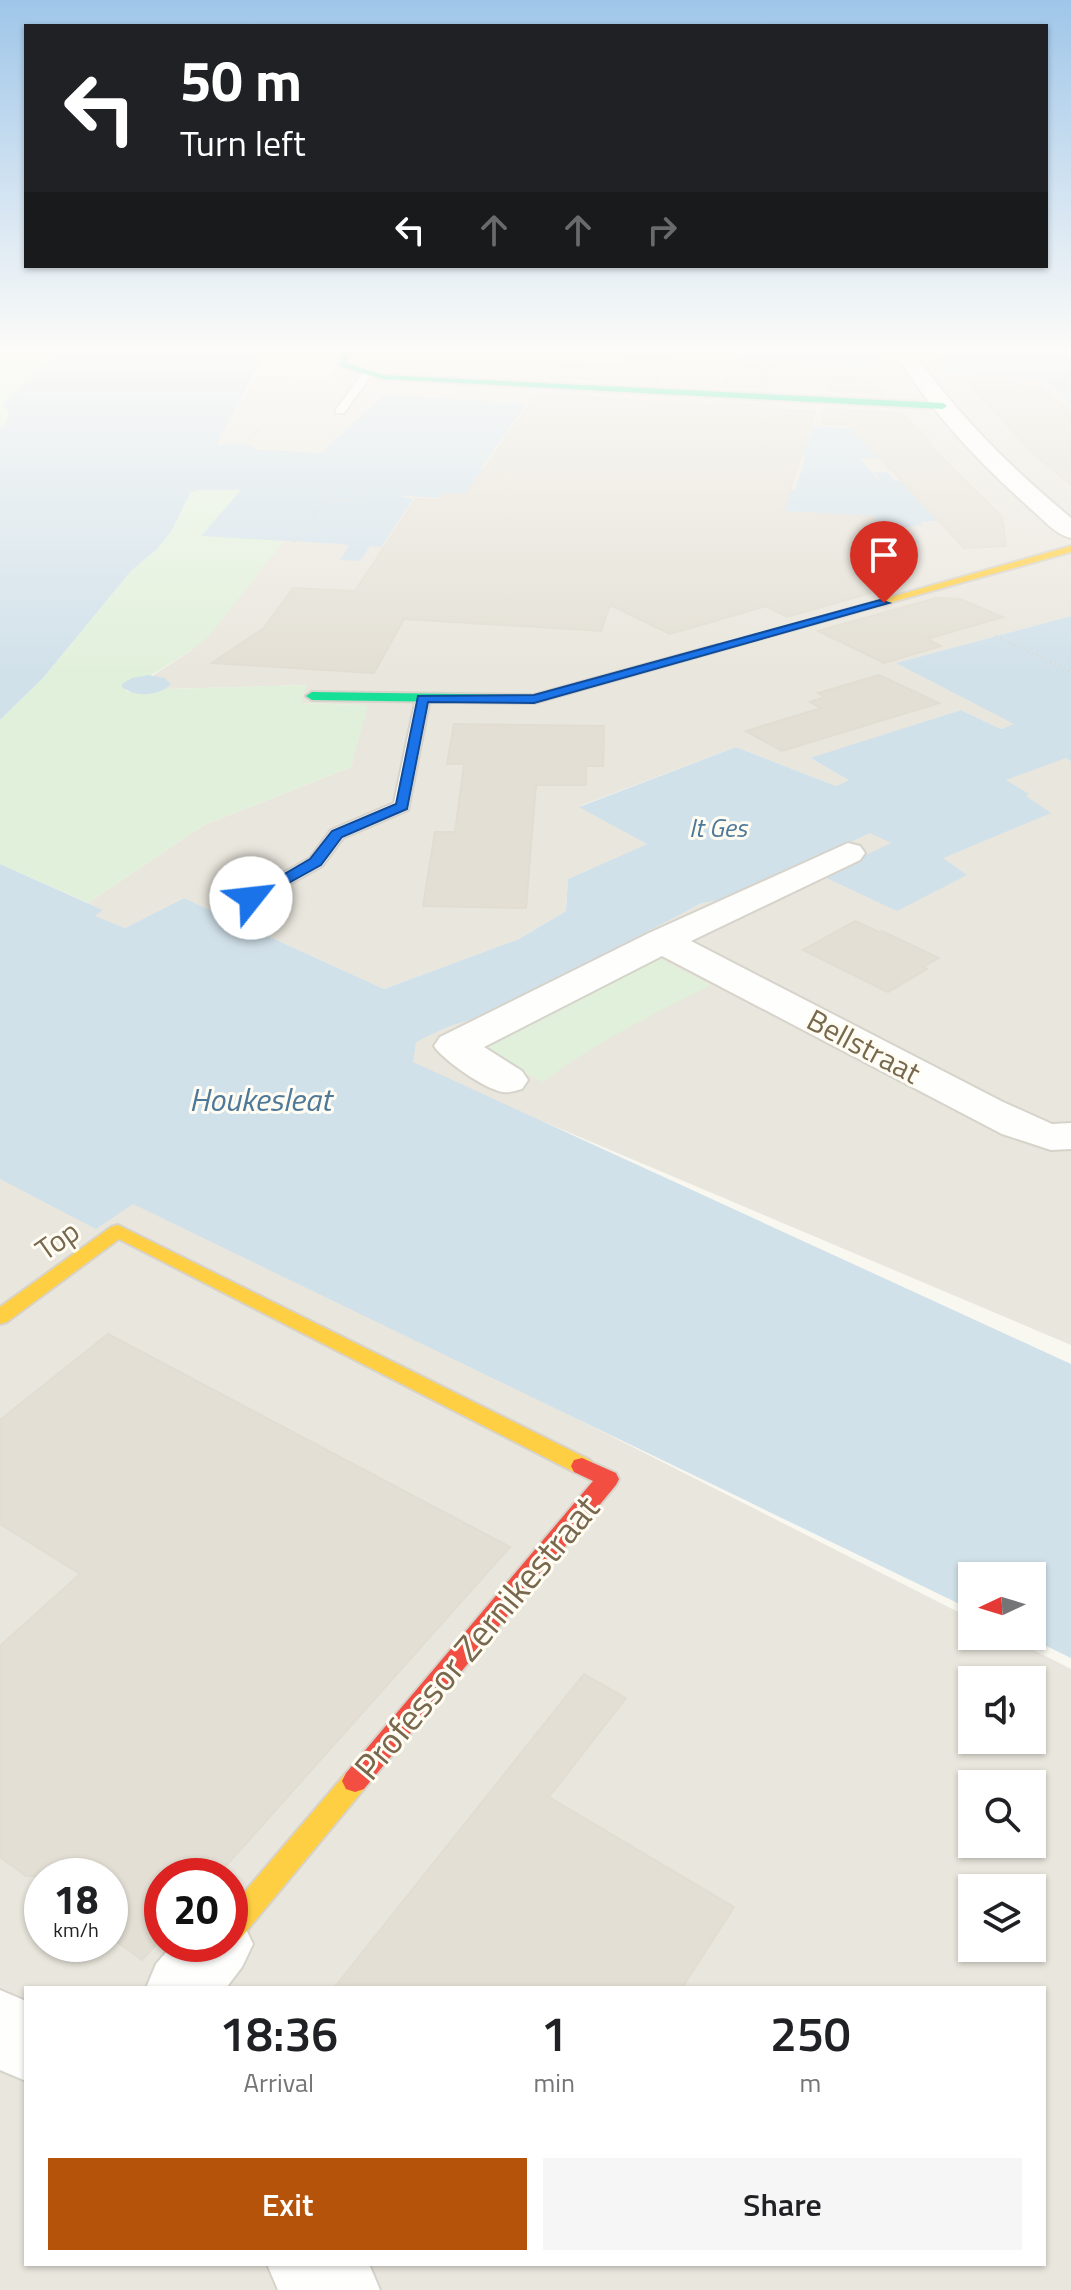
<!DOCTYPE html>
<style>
:root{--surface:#fff;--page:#f6f6f6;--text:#202124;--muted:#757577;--accent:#b45309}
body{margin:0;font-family:"Titillium Web",sans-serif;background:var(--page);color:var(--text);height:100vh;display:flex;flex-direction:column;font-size:30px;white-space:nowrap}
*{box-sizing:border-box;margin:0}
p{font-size:26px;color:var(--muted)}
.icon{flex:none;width:44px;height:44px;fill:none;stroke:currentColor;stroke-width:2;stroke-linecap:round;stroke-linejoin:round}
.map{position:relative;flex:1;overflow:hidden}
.side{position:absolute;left:24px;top:1986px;width:1022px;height:280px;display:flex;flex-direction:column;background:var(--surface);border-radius:0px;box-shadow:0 2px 6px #0004}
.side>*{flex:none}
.hud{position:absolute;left:24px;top:24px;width:1024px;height:244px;border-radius:0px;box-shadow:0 2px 6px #0004;background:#202124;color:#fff;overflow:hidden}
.needle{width:52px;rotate:266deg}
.fabs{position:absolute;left:958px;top:1562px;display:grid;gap:16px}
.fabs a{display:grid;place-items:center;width:88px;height:88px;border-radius:0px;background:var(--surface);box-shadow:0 2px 6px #0004;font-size:40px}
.speed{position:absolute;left:24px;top:1858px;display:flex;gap:16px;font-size:40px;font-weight:700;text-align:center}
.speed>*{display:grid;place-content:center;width:104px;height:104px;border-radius:50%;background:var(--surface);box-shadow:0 2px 6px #0004;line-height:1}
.speed small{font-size:20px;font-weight:400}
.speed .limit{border:12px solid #d22;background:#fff;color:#111}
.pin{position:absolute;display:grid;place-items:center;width:68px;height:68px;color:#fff;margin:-82px -34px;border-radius:50% 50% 50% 0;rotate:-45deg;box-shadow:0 0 8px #0007}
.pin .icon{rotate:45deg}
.me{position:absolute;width:88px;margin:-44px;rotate:61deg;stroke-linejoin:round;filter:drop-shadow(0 0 6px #0008)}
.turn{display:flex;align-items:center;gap:28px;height:168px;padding:0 24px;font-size:36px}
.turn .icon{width:104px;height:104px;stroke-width:2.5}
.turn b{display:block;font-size:56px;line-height:68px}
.lanes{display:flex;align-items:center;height:76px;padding:0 24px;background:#0003;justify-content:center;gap:40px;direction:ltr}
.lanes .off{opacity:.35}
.eta{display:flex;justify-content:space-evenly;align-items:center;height:136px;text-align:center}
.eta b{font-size:48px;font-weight:600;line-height:56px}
.primary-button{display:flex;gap:16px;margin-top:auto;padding:16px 24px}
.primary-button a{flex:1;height:92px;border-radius:0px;background:var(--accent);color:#fff;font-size:32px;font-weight:600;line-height:92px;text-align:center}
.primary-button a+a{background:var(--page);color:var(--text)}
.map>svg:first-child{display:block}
.industrial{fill:#e9e6dd;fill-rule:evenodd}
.green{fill:#e1f0db}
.water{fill:#d1e1ea}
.building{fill:#e3dfd4;stroke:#e2ddd2;stroke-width:2}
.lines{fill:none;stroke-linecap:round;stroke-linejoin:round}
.lane-casing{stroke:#d6d3cb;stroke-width:4}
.street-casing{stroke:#d6d3cb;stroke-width:4}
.fast-casing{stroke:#d7d3ca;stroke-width:4}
.slow-casing{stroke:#d7d3ca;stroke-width:4}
.jam-casing{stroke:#d7d3ca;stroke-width:4}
.path-far1{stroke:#dbd7d0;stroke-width:2;stroke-dasharray:1 3;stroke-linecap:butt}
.path{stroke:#dbd7d0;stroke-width:3;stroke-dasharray:1 4;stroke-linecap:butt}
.lane{fill:#fefefd;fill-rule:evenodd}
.street{fill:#fefefd;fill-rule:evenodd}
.fast{fill:#16e098;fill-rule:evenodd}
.slow{fill:#ffcf43;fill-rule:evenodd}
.jam{fill:#f24e42;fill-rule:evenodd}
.route{fill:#1a73e8;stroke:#114b97;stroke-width:2}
.labels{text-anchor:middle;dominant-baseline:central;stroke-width:6;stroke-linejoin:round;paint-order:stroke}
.far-water-label{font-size:26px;font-style:italic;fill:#4f7999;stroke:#fffdf3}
.street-label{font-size:30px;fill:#78684e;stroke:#fffdf3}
.water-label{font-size:32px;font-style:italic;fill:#4f7999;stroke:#fffdf3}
.near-street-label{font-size:36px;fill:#78684e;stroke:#fffdf3}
</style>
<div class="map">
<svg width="1071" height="2290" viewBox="0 0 1071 2290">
<rect width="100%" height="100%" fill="#f8f7f0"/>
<g class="industrial">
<path d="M339,353H1071V616L897,663L1015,724L1001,729L961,710L811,759L850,780L836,786L736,747L580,806L648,844L568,879L566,911L519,939L384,989L184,898L125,928L94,916L102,910L88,903L204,825L351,767L367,705L300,703L306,685L165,689L153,675L192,650L191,492L224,428L255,376L329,377Z"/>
<path d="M1071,748V1345L386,1055L894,811Z"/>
<path d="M17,1135L972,1619V1636H1006L1071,1669V2290H0V1136ZM972,1680H1032V1740H972ZM972,1784H1032V1844H972ZM42,1876H110V1944H42ZM162,1876H230V1944H162ZM972,1888H1032V1948H972ZM26,1988H1044V2264H26Z"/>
</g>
<g class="green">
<path d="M0,353H57L2,406L9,412L6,423L0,429Z"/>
<path d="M211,488L242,490L202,536L284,541L209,636L192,650L125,691L147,694L165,689L307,685L301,703L368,705L351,767L204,825L88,903L0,864V720L43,678L131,571L157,549L171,532L191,492Z"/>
<path d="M657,957L711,985C653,1014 594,1043 543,1082L474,1046Z"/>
</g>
<g class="water">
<path d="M57,353H265L216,445L245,443L259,450L321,453L383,395L516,403L526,405L480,469L795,490L805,458L790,439L810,438L812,426L862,429L913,456L860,459L880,481L875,472H887L895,481L913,480L992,515L920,522L923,525L901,528L921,543L873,540V516L443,494L438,498L396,495L413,499L381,547L370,546L360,561L340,560L349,546L343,544L201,536L241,490H197L191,492L171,532L157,549L131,571L43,678L0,720V429L6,423L9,412L2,405Z"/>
<path d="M646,353H876L882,361H872L876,369Z"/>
<path d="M932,353H1071V406L1045,380L946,373Z"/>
<path d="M1071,616V761L1066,758L1006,780L1029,794L1026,796L1051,813L943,858L967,875L897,911L822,876L891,843L870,833L727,899L702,903L581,966L472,1019L447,1027L416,1042L413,1062L1071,1364V1658L1026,1636H1032V1576H972V1610L133,1204L96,1229L0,1179V864L103,910L95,916L125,928L184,898L384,989L519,939L566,911L568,879L647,844L579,807L736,747L836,786L849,780L810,758L961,710L1001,729L1014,724L896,663Z"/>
<path d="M149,675L165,678L171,684C159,696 136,698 122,687V684L132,678Z"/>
</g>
<g class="building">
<path d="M630,356L669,358L656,382L551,377L563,362L625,366Z"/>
<path d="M733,361L775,363L765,388L722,386Z"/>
<path d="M834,376L867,378L883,394L830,391Z"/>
<path d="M1037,381L1071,413V485L1036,456L967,382Z"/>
<path d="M538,394L713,406L714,403L759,405L758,408L815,412L783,512L874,517L872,556H860L872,561L871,593L787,617L766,606L670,634L610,605L601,631L404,619L374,673L212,663L264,628L293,588L355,591L416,499L440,500L444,494L465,495Z"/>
<path d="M825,409L901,413L930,442H926L1002,517L1006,546L964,548L849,425L821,424Z"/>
<path d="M936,598L960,599L1003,617L927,639L941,646L884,663L818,631Z"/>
<path d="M879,675L939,703L782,751L746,731L821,708L810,702L825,697L818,693Z"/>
<path d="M454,724L604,726L603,766H586V785H536L526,908L423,906L435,832H455L464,764H447Z"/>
<path d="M855,921L879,932L882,931L939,958L923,967L927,969L888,992L803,950Z"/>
<path d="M108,1334L510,1547L217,1876H162V1938L142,1960L110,1937V1876H26L0,1857V1646L80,1574L0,1524V1420Z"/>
<path d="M584,1674L626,1698L549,1797L734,1907L682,1988H334Z"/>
</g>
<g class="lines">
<defs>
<g id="lane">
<path d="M364,372L372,374L344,413H336L335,411Z"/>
<path d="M423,694L430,698L408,810L343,838L322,866L257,902H245L242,898L245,894L310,858L331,830L394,803L416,698Z"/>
</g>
<g id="street">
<path d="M896,353H914C958,416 1012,469 1071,518V538C1056,535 1044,520 1032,510C981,464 930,412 896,353Z"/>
<path d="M848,843L860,846L865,853L860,860L691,941L1003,1102L1052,1124L1071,1123V1149L1051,1150L1002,1134L662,956L484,1047L522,1071L528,1080L522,1089C515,1091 510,1093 503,1092C485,1089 444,1061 434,1046L440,1037L649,933Z"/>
<path d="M230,1916L242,1921L253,1944L242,1967L226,1988H146L156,1964L173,1944H230Z"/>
<path d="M0,1990L26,2001V2081L0,2070Z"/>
<path d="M267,2264H369L380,2290H278Z"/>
</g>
<g id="fast">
<path d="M342,353H350L346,363L383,375L943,403L947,406L943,409L382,379L339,366Z"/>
<path d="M717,645L721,646V650L534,703L312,700L306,696L312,692L534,695Z"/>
</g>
<g id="slow">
<path d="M1071,546V552L721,650L711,648Z"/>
<path d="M118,1225L590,1460L593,1466L590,1472L582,1474L574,1472L119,1239L7,1322L0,1324V1307L111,1227Z"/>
<path d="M355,1770L364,1773L368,1781L364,1789L240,1939L230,1943V1909L346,1773Z"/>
</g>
<path id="jam" d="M582,1458L616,1473L619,1479L616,1485L364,1789L355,1792L346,1789L342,1781L346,1773L593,1481L574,1472L571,1466L574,1460Z"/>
</defs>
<use href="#lane" class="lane-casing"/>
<use href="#street" class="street-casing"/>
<use href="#fast" class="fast-casing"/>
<use href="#slow" class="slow-casing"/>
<use href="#jam" class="jam-casing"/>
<g class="path-far1">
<path d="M589,356L592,353"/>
<path d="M0,368L8,378L0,383"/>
<path d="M8,378L27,379"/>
<path d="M14,401L31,384"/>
<path d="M230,443L248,441L290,399"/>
<path d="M301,488L335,489L313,517"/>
<path d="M328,499L360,500L367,490"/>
</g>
<g class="path">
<path d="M294,542L315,515"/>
<path d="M996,636L1071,672"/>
</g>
<use href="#lane" class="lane"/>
<use href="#street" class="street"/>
<use href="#fast" class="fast"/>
<use href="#slow" class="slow"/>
<use href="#jam" class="jam"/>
</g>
<linearGradient id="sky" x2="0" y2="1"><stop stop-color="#9fc6e9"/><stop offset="0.52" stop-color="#fcfbf8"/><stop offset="1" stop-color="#fcfbf8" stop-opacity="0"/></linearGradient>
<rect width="1071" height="673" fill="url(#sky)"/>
<path class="route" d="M880,600L889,603L534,703L428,702L407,809L342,837L321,865L256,901H246L243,898L310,859L332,831L396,804L418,696L534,695Z"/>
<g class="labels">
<g class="far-water-label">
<text x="718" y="827">It Ges</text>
</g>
<g class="street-label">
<text transform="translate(864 1046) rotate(28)">Bellstraat</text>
<text transform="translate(57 1240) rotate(-35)">Top</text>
</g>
<g class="water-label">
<text x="260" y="1099">Houkesleat</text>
</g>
<g class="near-street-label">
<text transform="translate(476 1637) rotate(-50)">Professor Zernikestraat</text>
</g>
</g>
</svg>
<div class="fabs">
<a><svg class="needle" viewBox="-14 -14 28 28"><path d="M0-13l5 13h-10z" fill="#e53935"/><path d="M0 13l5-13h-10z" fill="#757577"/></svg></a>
<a><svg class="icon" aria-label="sound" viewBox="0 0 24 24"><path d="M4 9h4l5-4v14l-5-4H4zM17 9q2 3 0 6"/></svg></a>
<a><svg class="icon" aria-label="search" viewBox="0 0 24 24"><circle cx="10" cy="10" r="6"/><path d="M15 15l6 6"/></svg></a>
<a><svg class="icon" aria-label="layers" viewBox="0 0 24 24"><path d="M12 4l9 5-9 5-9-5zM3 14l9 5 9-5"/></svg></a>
</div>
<div class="speed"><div>18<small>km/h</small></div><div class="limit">20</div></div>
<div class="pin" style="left:884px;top:603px;background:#d93025"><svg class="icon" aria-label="arrive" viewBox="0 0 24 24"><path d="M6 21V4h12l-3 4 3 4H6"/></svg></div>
<svg class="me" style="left:251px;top:898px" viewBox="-20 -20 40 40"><circle r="19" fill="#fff"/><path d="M0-13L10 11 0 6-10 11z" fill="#1a73e8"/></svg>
<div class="hud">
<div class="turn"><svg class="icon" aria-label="left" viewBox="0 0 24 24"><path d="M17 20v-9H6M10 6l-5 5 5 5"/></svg><div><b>50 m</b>Turn left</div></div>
<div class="lanes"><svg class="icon" aria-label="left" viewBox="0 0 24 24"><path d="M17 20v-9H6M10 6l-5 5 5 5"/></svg><svg class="icon off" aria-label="ahead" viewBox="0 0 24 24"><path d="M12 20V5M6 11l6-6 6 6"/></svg><svg class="icon off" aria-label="ahead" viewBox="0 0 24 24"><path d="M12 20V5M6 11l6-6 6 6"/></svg><svg class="icon off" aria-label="right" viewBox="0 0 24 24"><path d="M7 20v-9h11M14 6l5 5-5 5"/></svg></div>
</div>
<section class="side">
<div class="eta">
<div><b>18:36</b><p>Arrival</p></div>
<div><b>1</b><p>min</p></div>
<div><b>250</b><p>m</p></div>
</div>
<div class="primary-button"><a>Exit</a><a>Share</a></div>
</section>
</div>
